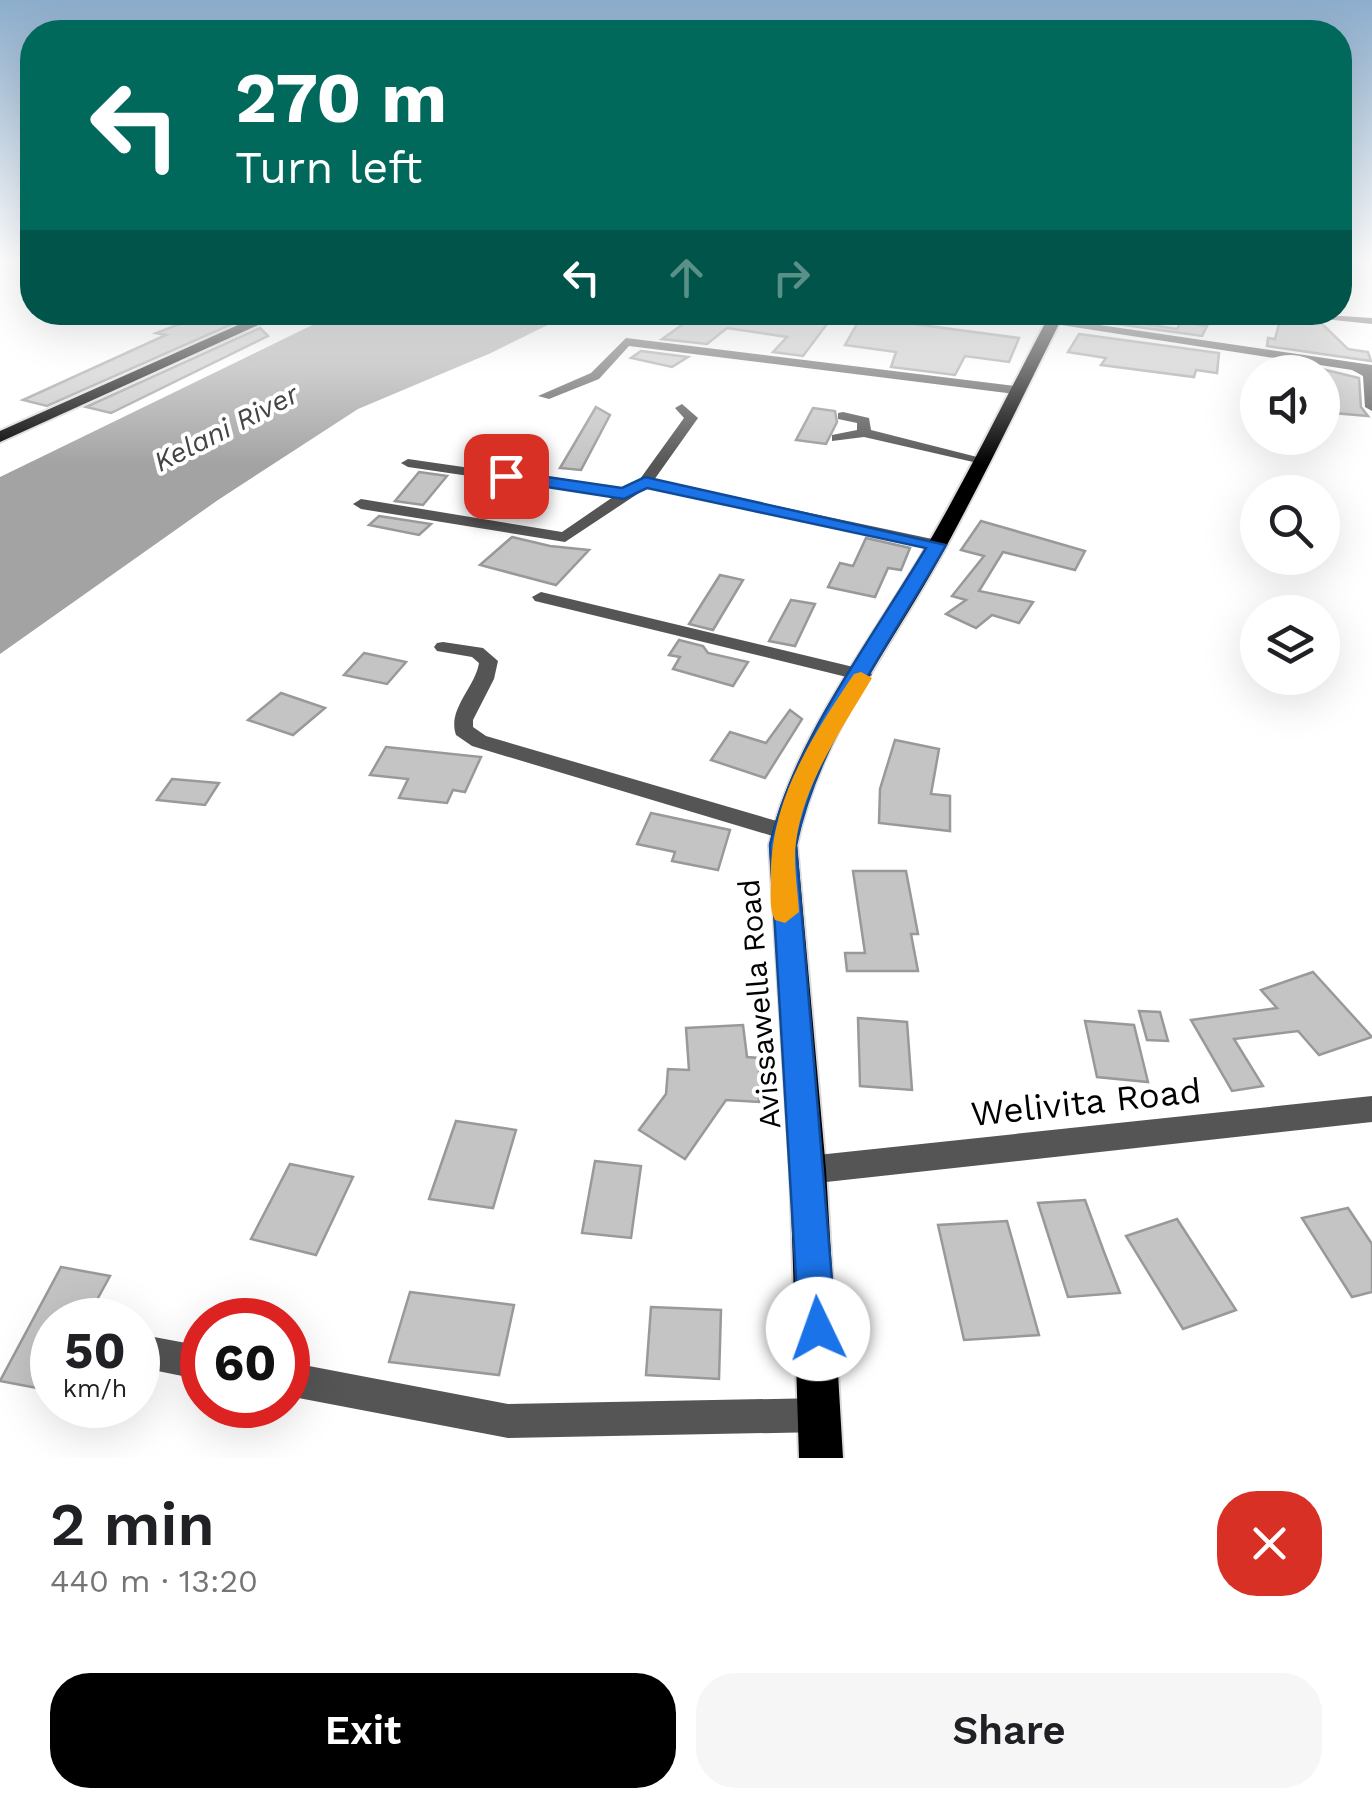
<!DOCTYPE html>
<meta charset="utf-8">
<style>
:root{--surface:#fff;--page:#f6f6f6;--text:#202124;--muted:#757577;--accent:#000}
body{margin:0;font-family:"Work Sans",sans-serif;background:var(--page);color:var(--text);height:100vh;display:flex;flex-direction:column;font-size:38px;white-space:nowrap}
*{box-sizing:border-box;margin:0}
p{font-size:32px;color:var(--muted)}
.icon{flex:none;width:55px;height:55px;fill:none;stroke:currentColor;stroke-width:2;stroke-linecap:round;stroke-linejoin:round}
.map{position:relative;height:1458px;overflow:hidden}
.panel{display:flex;flex-direction:column;background:var(--surface);flex:1}
.panel>*{flex:none}
.top-card{position:absolute;left:20px;top:20px;width:1332px;height:305px;border-radius:40px;box-shadow:0 10px 40px #0002;background:#00695c;color:#fff;overflow:hidden}
.tools{position:absolute;left:1240px;top:355px;display:grid;gap:20px}
.tools a{display:grid;place-items:center;width:100px;height:100px;border-radius:50%;background:var(--surface);box-shadow:0 10px 40px #0002;font-size:50px}
.speed{position:absolute;left:30px;top:1298px;display:flex;gap:20px;font-size:50px;font-weight:700;text-align:center}
.speed>*{display:grid;place-content:center;width:130px;height:130px;border-radius:50%;background:var(--surface);box-shadow:0 10px 40px #0002;line-height:1}
.speed small{font-size:25px;font-weight:400}
.speed .limit{border:15px solid #d22;background:#fff;color:#111}
.pin{position:absolute;display:grid;place-items:center;width:85px;height:85px;color:#fff;margin:-42px;border-radius:20px;box-shadow:0 5px 15px #0006}
.me{position:absolute;width:110px;margin:-55px;rotate:357deg;stroke-linejoin:round;filter:drop-shadow(0 0 8px #0008)}
.turn{display:flex;align-items:center;gap:35px;height:210px;padding:0 50px;font-size:45px}
.turn .icon{width:130px;height:130px;stroke-width:2.5}
.turn b{display:block;font-size:70px;line-height:85px}
.lanes{display:flex;align-items:center;height:95px;padding:0 50px;background:#0003;justify-content:center;gap:50px;direction:ltr}
.lanes .off{opacity:.35}
.round{display:grid;place-items:center;flex:none;width:105px;height:105px;border-radius:40px;background:var(--page)}
.head{display:flex;align-items:center;justify-content:space-between;height:170px;padding:0 50px}
h1{font-size:60px;font-weight:600;line-height:75px}
.action{display:flex;gap:20px;margin-top:auto;padding:20px 50px}
.action a{flex:1;height:115px;border-radius:40px;background:var(--accent);color:#fff;font-size:40px;font-weight:600;line-height:115px;text-align:center}
.action a+a{background:var(--page);color:var(--text)}
.map>svg:first-child{display:block}
.water{fill:#a3a3a3}
.building{fill:#c4c4c4;stroke:#999;stroke-width:2.5}
.lines{fill:none;stroke-linecap:round;stroke-linejoin:round}
.primary-casing{stroke:#dbdbdb;stroke-width:4}
.minor{fill:#555;fill-rule:evenodd}
.tertiary{fill:#555;fill-rule:evenodd}
.primary{fill:#000;fill-rule:evenodd}
.route{fill:#1a73e8;stroke:#114b97;stroke-width:2.5}
.slow{fill:#f59e0b}
.labels{text-anchor:middle;dominant-baseline:central;stroke-width:8;stroke-linejoin:round;paint-order:stroke}
.far-water-label{font-size:28px;font-style:italic;fill:#444;stroke:#fff}
.street-label{font-size:30px;fill:#000;stroke:#fff}
.near-street-label{font-size:35px;fill:#000;stroke:#fff}
</style>
<div class="map">
<svg width="1372" height="1458" viewBox="0 0 1372 1458">
<rect width="100%" height="100%" fill="#fff"/>
<path class="water" d="M337,313H572L491,353L358,409L218,500L0,654V477Z"/>
<g class="building">
<path d="M243,312L248,317L47,406L23,400L166,335L156,333L198,317Z"/>
<path d="M700,312H836L803,356L773,352L787,337L727,328L707,344L662,339Z"/>
<path d="M861,317L1019,338L1009,362L965,356L955,375L891,367L896,352L845,345Z"/>
<path d="M1281,317L1320,322L1348,349L1368,352L1371,361L1267,346L1268,338L1275,339Z"/>
<path d="M1119,320L1177,329L1181,322L1207,326L1202,336L1117,324Z"/>
<path d="M260,328L268,336L111,413L86,407Z"/>
<path d="M1079,334L1219,353L1217,373L1196,370L1194,377L1101,365L1106,358L1068,352Z"/>
<path d="M641,351L688,357L672,367L631,358Z"/>
<path d="M1322,369L1359,378L1361,407L1368,416L1322,412Z"/>
<path d="M596,407L610,415L581,470L560,468Z"/>
<path d="M813,408L835,411L837,422L826,444L796,440Z"/>
<path d="M419,472L447,476L423,505L395,501Z"/>
<path d="M379,516L431,524L419,535L369,525Z"/>
<path d="M981,521L1085,551L1075,570L1003,552L979,591L1033,602L1019,623L992,615L976,628L946,614L966,600L952,596L984,556L961,550Z"/>
<path d="M512,537L550,546L589,550L556,585L480,565Z"/>
<path d="M866,538L910,548L901,570L888,568L875,597L828,587L840,563L853,566Z"/>
<path d="M720,575L743,580L713,630L689,624Z"/>
<path d="M791,600L815,604L795,646L769,641Z"/>
<path d="M679,640L703,646L708,653L748,662L733,686L673,669L680,657L669,655Z"/>
<path d="M364,653L406,662L387,684L344,675Z"/>
<path d="M281,693L325,708L293,735L248,720Z"/>
<path d="M790,710L802,719L765,778L711,760L730,732L766,743Z"/>
<path d="M895,740L939,749L931,794L950,796V831L879,823L880,789Z"/>
<path d="M386,747L481,757L465,792L453,790L447,803L399,798L408,779L370,775Z"/>
<path d="M172,779L219,783L205,805L157,800Z"/>
<path d="M651,813L730,830L718,870L672,861L675,852L637,844Z"/>
<path d="M853,871H906L918,934H911L918,971H847L845,953H865Z"/>
<path d="M1313,972L1372,1037L1319,1055L1298,1031L1234,1039L1263,1086L1232,1091L1191,1020L1277,1008L1261,990Z"/>
<path d="M1139,1011L1160,1012L1168,1041L1147,1040Z"/>
<path d="M858,1018L907,1022L912,1090L860,1086Z"/>
<path d="M1085,1021L1134,1025L1148,1082L1097,1077Z"/>
<path d="M743,1025L747,1057L759,1058V1102L726,1100L685,1159L639,1130L666,1094L668,1069L689,1070L686,1028Z"/>
<path d="M456,1121L516,1130L493,1208L429,1199Z"/>
<path d="M595,1161L641,1166L631,1238L582,1233Z"/>
<path d="M290,1164L353,1177L316,1255L251,1239Z"/>
<path d="M1085,1200L1104,1252L1120,1293L1068,1297L1038,1203Z"/>
<path d="M1348,1208L1372,1244V1292L1352,1297L1302,1218Z"/>
<path d="M1177,1219L1236,1310L1183,1329L1126,1236Z"/>
<path d="M1007,1221L1039,1335L964,1340L938,1225Z"/>
<path d="M61,1267L110,1276L86,1320H52V1382L48,1390L0,1381Z"/>
<path d="M410,1292L514,1305L499,1375L389,1362Z"/>
<path d="M651,1307L721,1310L719,1379L646,1375Z"/>
</g>
<g class="lines">
<defs>
<g id="primary">
<path d="M267,312H287L0,442V431Z"/>
<path d="M1051,312H1065C1026,390 988,469 947,545C895,642 819,736 797,845L826,1170L843,1458H799L790,1170L769,845C794,737 870,643 925,549C970,472 1009,391 1051,312Z"/>
</g>
</defs>
<use href="#primary" class="primary-casing"/>
<g class="minor">
<path d="M1280,312L1372,318V324L1285,315Z"/>
<path d="M1052,318L1372,365V411L1365,407L1363,376L1352,370L1048,323L1046,321Z"/>
<path d="M626,338L1015,386L1021,390L1015,394L629,346L599,379L549,399L538,396L591,373Z"/>
<path d="M682,404L698,418L654,480L937,540L945,545L937,550L648,487L565,542L361,509L353,504L361,499L562,532L613,497L408,467L401,463L408,459L624,490L640,479L684,418L675,408Z"/>
<path d="M843,412L869,418L871,430L989,460L982,464L864,437L832,441V435L857,430V423L838,419V413Z"/>
<path d="M541,592L870,671L872,675L863,681L535,601L532,597Z"/>
<path d="M443,642L483,648L498,661L494,679L473,720V727L486,736L794,826L797,832L794,838L786,840L472,746L456,735C447,709 475,688 479,663L472,657L437,651L434,647L437,643Z"/>
<path d="M138,1334L202,1346V1380L138,1367Z"/>
<path d="M288,1362L508,1404L822,1398L834,1403L839,1415L834,1427L822,1432L508,1438L288,1396Z"/>
</g>
<path class="tertiary" d="M1372,1096V1122L808,1184L798,1180L793,1170L798,1160L808,1156Z"/>
<use href="#primary" class="primary"/>
</g>
<linearGradient id="sky" x2="0" y2="1"><stop stop-color="#8cadcc"/><stop offset="0.56" stop-color="#fff"/><stop offset="1" stop-color="#fff" stop-opacity="0"/></linearGradient>
<rect width="1372" height="465" fill="url(#sky)"/>
<path class="route" d="M506,471L622,488L645,477L946,545C894,637 817,741 796,845L836,1329L831,1342L818,1347L805,1342L799,1329L770,845C794,741 872,639 926,548L647,488L624,499L501,480L498,476Z"/>
<path class="slow" d="M861,672L872,678C842,729 804,782 796,842C793,864 798,890 799,912L785,923L775,920C769,908 771,895 771,881C769,802 811,738 854,674Z"/>
<g class="labels">
<g class="far-water-label">
<text transform="translate(226 428) rotate(-27)">Kelani River</text>
</g>
<g class="street-label">
<text transform="translate(759 1004) rotate(-95)">Avissawella Road</text>
</g>
<g class="near-street-label">
<text transform="translate(1086 1102) rotate(-6)">Welivita Road</text>
</g>
</g>
</svg>
<div class="tools">
<a><svg class="icon" aria-label="sound" viewBox="0 0 24 24"><path d="M4 9h4l5-4v14l-5-4H4zM17 9q2 3 0 6"/></svg></a>
<a><svg class="icon" aria-label="search" viewBox="0 0 24 24"><circle cx="10" cy="10" r="6"/><path d="M15 15l6 6"/></svg></a>
<a><svg class="icon" aria-label="layers" viewBox="0 0 24 24"><path d="M12 4l9 5-9 5-9-5zM3 14l9 5 9-5"/></svg></a>
</div>
<div class="speed"><div>50<small>km/h</small></div><div class="limit">60</div></div>
<div class="pin" style="left:506px;top:476px;background:#d93025"><svg class="icon" aria-label="arrive" viewBox="0 0 24 24"><path d="M6 21V4h12l-3 4 3 4H6"/></svg></div>
<svg class="me" style="left:818px;top:1329px" viewBox="-20 -20 40 40"><circle r="19" fill="#fff"/><path d="M0-13L10 11 0 6-10 11z" fill="#1a73e8"/></svg>
<div class="top-card">
<div class="turn"><svg class="icon" aria-label="left" viewBox="0 0 24 24"><path d="M17 20v-9H6M10 6l-5 5 5 5"/></svg><div><b>270 m</b>Turn left</div></div>
<div class="lanes"><svg class="icon" aria-label="left" viewBox="0 0 24 24"><path d="M17 20v-9H6M10 6l-5 5 5 5"/></svg><svg class="icon off" aria-label="ahead" viewBox="0 0 24 24"><path d="M12 20V5M6 11l6-6 6 6"/></svg><svg class="icon off" aria-label="right" viewBox="0 0 24 24"><path d="M7 20v-9h11M14 6l5 5-5 5"/></svg></div>
</div>
</div>
<section class="panel">
<div class="head"><div><h1>2 min</h1><p>440 m · 13:20</p></div><a class="round" style="background:#d93025;color:#fff"><svg class="icon" aria-label="close" viewBox="0 0 24 24"><path d="M6 6l12 12M18 6L6 18"/></svg></a></div>
<div class="action"><a>Exit</a><a>Share</a></div>
</section>
